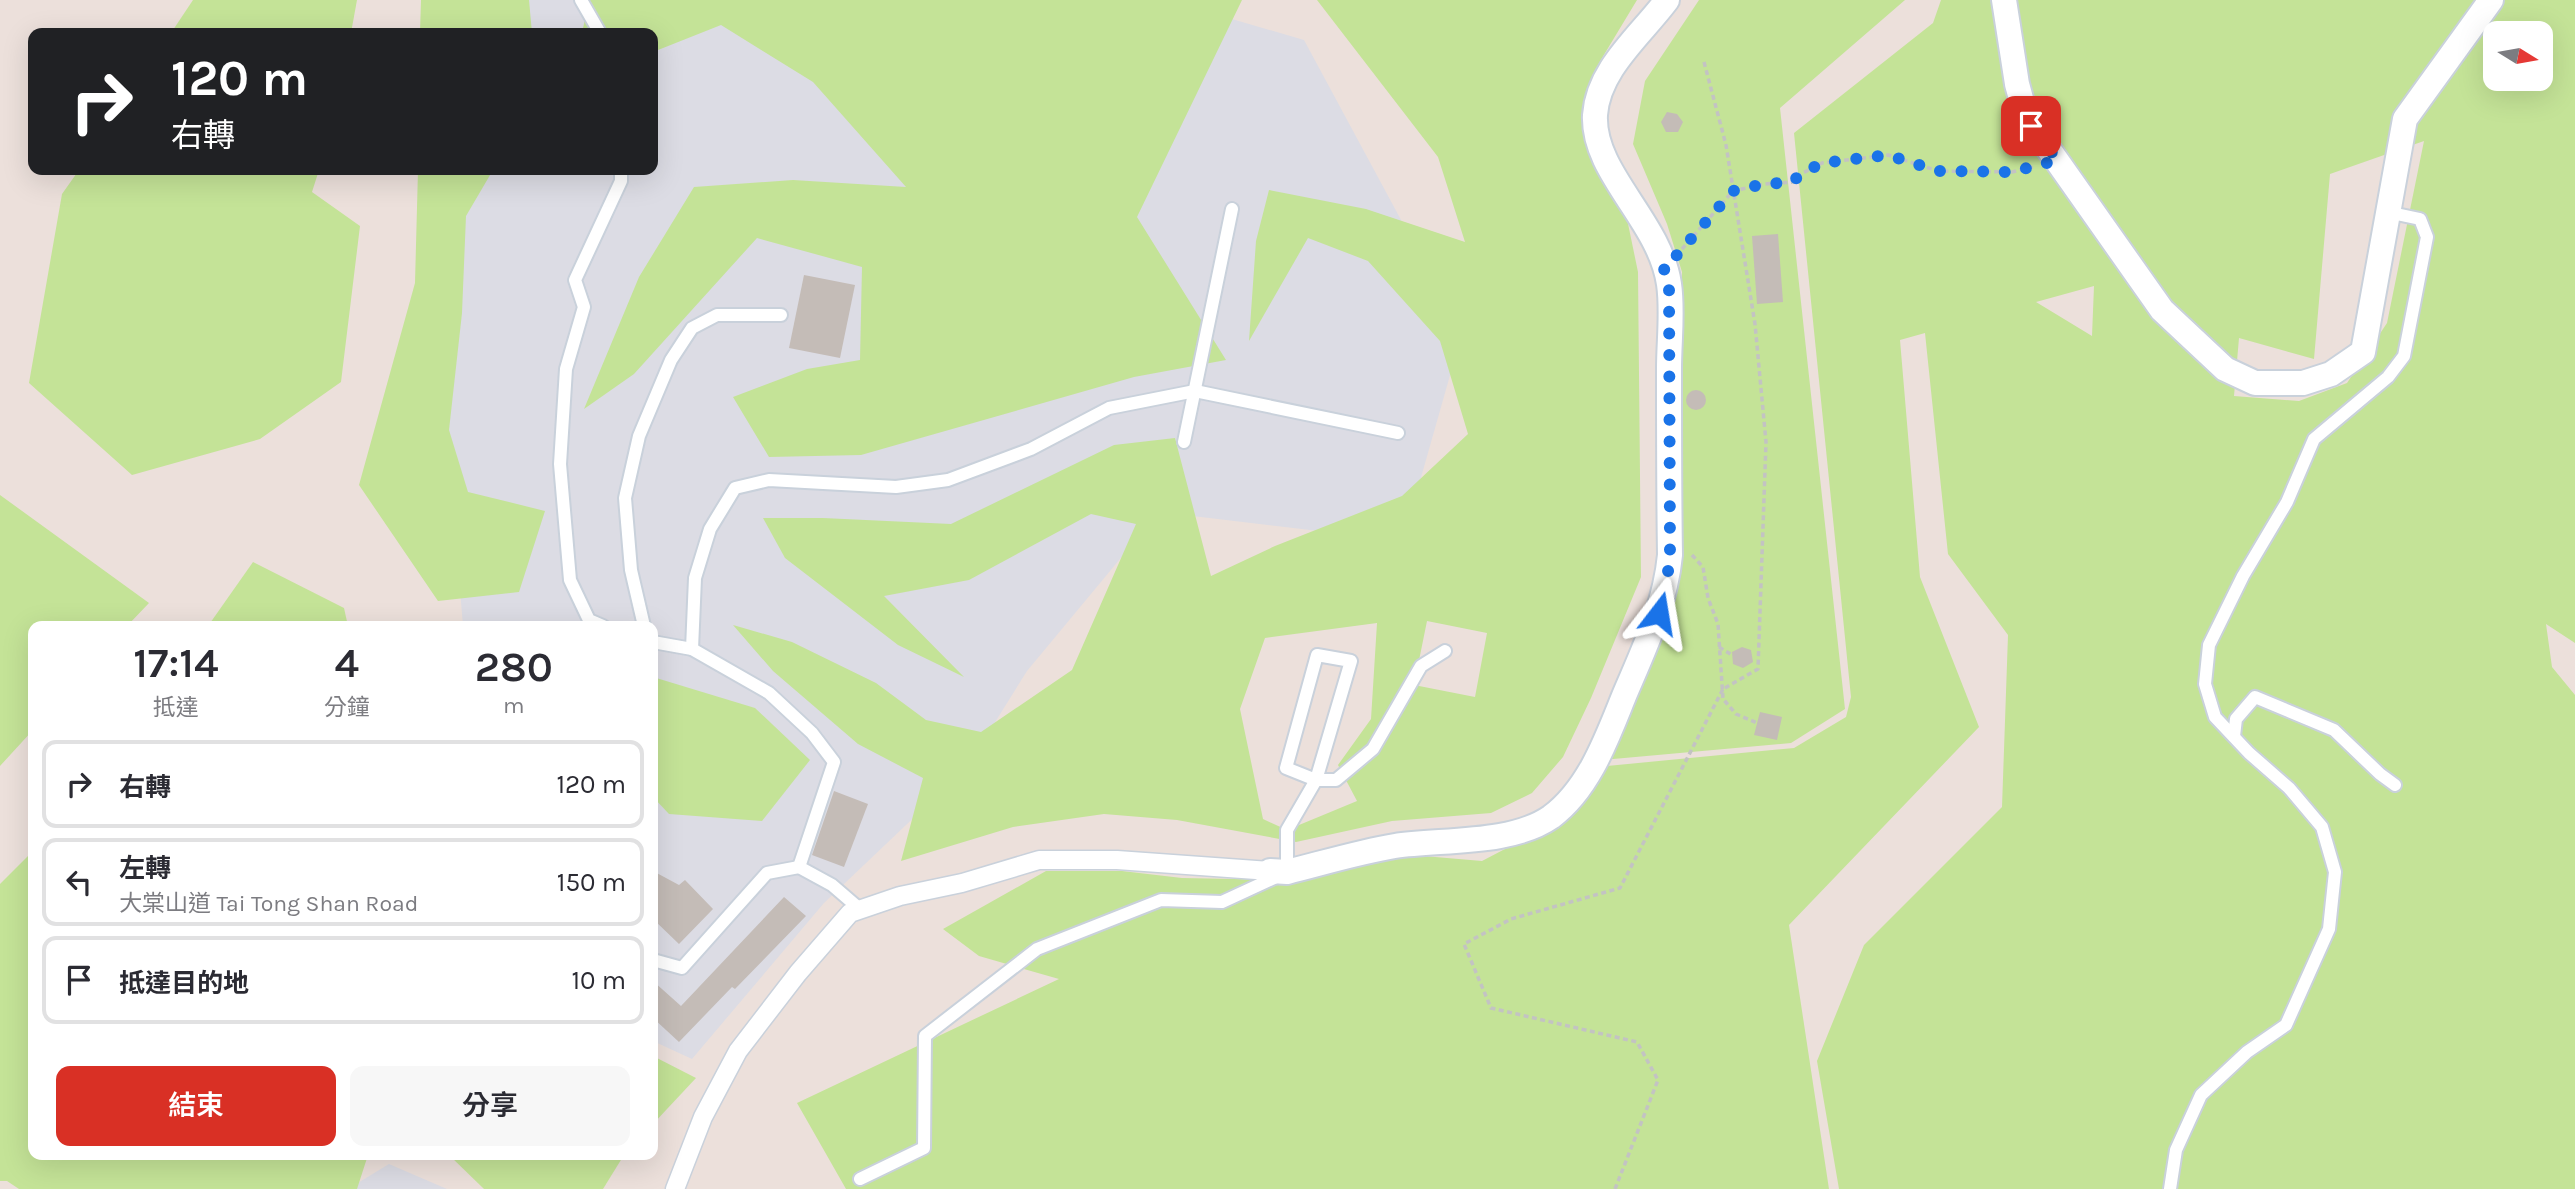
<!DOCTYPE html>
<html lang="zh-TW">
<meta charset="utf-8">
<style>
:root{--surface:#fff;--page:#f7f7f7;--text:#2b2b33;--muted:#7c7c81;--line:#e1e1e2;--accent:#d93025}
body{margin:0;font-family:Karla,"Noto Sans TC",sans-serif;background:var(--page);color:var(--text);height:100vh;display:flex;flex-direction:column;font-size:26px;white-space:nowrap}
*{box-sizing:border-box;margin:0}
p{font-size:23px;color:var(--muted)}
.icon{flex:none;width:38px;height:38px;fill:none;stroke:currentColor;stroke-width:2;stroke-linecap:round;stroke-linejoin:round}
.map{position:relative;flex:1;overflow:hidden}
.sheet{position:absolute;left:28px;top:621px;width:630px;height:539px;display:flex;flex-direction:column;background:var(--surface);border-radius:14px;box-shadow:0 7px 28px #0002}
.sheet>*{flex:none}
.hud{position:absolute;left:28px;top:28px;width:630px;height:147px;border-radius:14px;box-shadow:0 7px 28px #0002;background:#202124;color:#fff;overflow:hidden}
.needle{width:46px;rotate:101deg}
.buttons{position:absolute;left:2483px;top:21px;display:grid;gap:14px}
.buttons a{display:grid;place-items:center;width:70px;height:70px;border-radius:14px;background:var(--surface);box-shadow:0 7px 28px #0002;font-size:35px}
.pin{position:absolute;display:grid;place-items:center;width:60px;height:60px;color:#fff;margin:-30px;border-radius:14px;box-shadow:0 4px 10px #0006}
.me{position:absolute;width:77px;margin:-38px;rotate:14deg;stroke-linejoin:round;filter:drop-shadow(0 0 5px #0008)}
.turn{display:flex;align-items:center;gap:24px;height:147px;padding:0 28px;font-size:32px}
.turn .icon{width:91px;height:91px;stroke-width:2.5}
.turn b{display:block;font-size:49px;line-height:60px}
.eta{display:flex;justify-content:space-evenly;align-items:center;height:119px;text-align:center}
.eta b{font-size:42px;font-weight:600;line-height:49px}
.primary-button{display:flex;gap:14px;margin-top:auto;padding:14px 28px}
.primary-button a{flex:1;height:80px;border-radius:14px;background:var(--accent);color:#fff;font-size:28px;font-weight:600;line-height:80px;text-align:center}
.primary-button a+a{background:var(--page);color:var(--text)}
ul{padding:0;list-style:none}
li{display:flex;align-items:center;gap:21px;height:88px;margin:0 14px 10px;padding:0 14px;border:4px solid var(--line);border-radius:14px}
li div{flex:1}
li b{display:block;font-size:26px}
li em{font-style:normal}
.map>svg:first-child{display:block}
.industrial{fill:#dcdce4}
.green{fill:#c4e397;fill-rule:evenodd}
.building{fill:#c4bcb7}
.lines{fill:none;stroke-linecap:round;stroke-linejoin:round}
.service-casing{stroke:#c9d1db;stroke-width:16}
.pedestrian-casing{stroke:#c9d1db;stroke-width:21}
.minor-casing{stroke:#c9d1db;stroke-width:28}
.path{stroke:#c3c3c3;stroke-width:3.5;stroke-dasharray:5 3.5;stroke-linecap:butt}
.service{stroke:#fff;stroke-width:12}
.pedestrian{stroke:#fff;stroke-width:18}
.minor{stroke:#fff;stroke-width:24}
.route{stroke:#1a73e8;stroke-width:12;stroke-dasharray:0 21.6}
</style>
<div class="map">
<svg width="2575" height="1189" viewBox="0 0 2575 1189">
<rect width="100%" height="100%" fill="#ece0db"/>
<g class="industrial">
<path d="M452,0H1167L1304,40L1462,333L1403,541L1159,512L1027,671L967,767L824,903L692,1059L653,1041V626H463L435,290L442,170H653V33H450Z"/>
<path d="M389,1164L447,1189H348Z"/>
</g>
<g class="green">
<path d="M193,0H357L351,33H171Z"/>
<path d="M421,0H529L532,33H420Z"/>
<path d="M589,0H1242L1137,217L1226,360L1134,377L861,455L769,457L733,397L807,369L860,360L862,267L757,238L634,374L584,409L639,277L694,187L793,180L906,187L813,82L721,25L653,52V33H582Z"/>
<path d="M1317,0H1637L1599,63L1584,118L1593,165L1626,214L1638,272L1641,577L1591,698L1563,757L1532,793L1491,813L1392,821L1296,842L1177,820L1104,814L1013,827L901,861L923,778L858,744L773,671L733,625L792,642L876,683L926,720L981,732L1072,670L1136,524L1091,514L969,580L884,596L964,677L898,645L785,558L763,518H823L951,524L1114,445L1175,438L1211,576L1275,546L1402,496L1468,434L1440,341L1368,261L1308,238L1249,341L1256,241L1269,190L1366,209L1465,242L1438,157ZM1427,621L1487,633L1475,697L1414,685ZM1377,623L1371,719L1338,765L1357,801L1287,830L1263,819L1240,709L1265,638Z"/>
<path d="M1699,0H1905L1780,108L1845,709L1791,743L1602,760L1680,530L1682,272L1667,224L1633,144L1645,81Z"/>
<path d="M1941,0H2575V643L2546,624L2552,667L2575,695V1189H1839L1817,1061L1864,945L2002,807L2008,635L1948,554L1925,333L1900,340L1920,577L1979,727L1789,925L1829,1189H846L797,1103L1059,979L979,956L943,929L1046,871H1122L1182,878L1289,880L1400,854L1482,861L1551,825L1587,798L1607,766L1794,748L1846,717L1851,697L1794,133L1933,23ZM2496,33H2541V79H2496ZM2424,141L2387,323L2347,383L2299,401L2234,396L2239,338L2314,359L2330,174ZM2094,286L2092,336L2036,302Z"/>
<path d="M79,170H319L312,192L360,226L341,382L260,439L132,475L29,383L62,194Z"/>
<path d="M418,170H493L466,216L462,313L449,430L468,492L545,511L519,592L438,601L359,485L415,283Z"/>
<path d="M0,495L149,603L127,626H33V730L0,766Z"/>
<path d="M253,562L344,608L348,626H208Z"/>
<path d="M653,677L755,708L810,760L762,821L669,814L653,797Z"/>
<path d="M33,851V1155H368L357,1189H19L7,1181H0V884Z"/>
<path d="M653,1056L696,1078L653,1124Z"/>
<path d="M449,1155H624L603,1189H484Z"/>
</g>
<g class="building">
<path d="M1667,112L1677,114L1683,122L1678,132H1666L1661,122Z"/>
<path d="M1778,234L1783,302L1757,304L1752,236Z"/>
<path d="M804,275L855,285L840,358L789,348Z"/>
<circle cx="1696" cy="400" r="10"/>
<path d="M1742,647L1751,650L1753,662L1743,668L1733,664L1732,652Z"/>
<path d="M1760,712L1782,717L1777,740L1754,735Z"/>
<path d="M834,791L868,804L844,867L812,855Z"/>
<path d="M653,871L679,885L685,880L713,909L679,944L653,919Z"/>
<path d="M784,897L806,916L735,989L732,987L679,1042L653,1018V981L681,1006Z"/>
</g>
<g class="lines">
<defs>
<g id="service">
<path d="M581,0L600,33"/>
<path d="M1184,442L1232,209"/>
<path d="M603,626L589,620L570,580L560,464L566,369L584,307L575,280L621,181V170"/>
<path d="M644,626L631,570L625,498L639,436L671,360L692,328L717,315H781"/>
<path d="M653,642L692,649L769,693L812,733L834,762L799,867L832,885L861,910"/>
<path d="M692,649L695,578L710,529L735,488L769,480L896,487L948,480L1031,449L1109,408L1195,391L1398,433"/>
<path d="M2234,736L2236,719L2255,697L2334,730L2380,774L2395,785"/>
<path d="M653,960L682,968L767,873L799,867"/>
<path d="M860,1179L924,1148L925,1036L1037,949L1161,900L1222,902L1287,872V830L1316,780L1351,661L1317,655L1286,768L1316,780H1336L1373,749L1421,666L1445,651"/>
<path d="M2170,1189L2176,1150L2201,1095L2247,1052L2286,1025L2329,929L2335,872L2322,827L2289,788L2249,753L2215,717L2205,684L2209,645L2243,576L2287,502L2314,439L2388,377L2404,356L2427,237L2420,219L2387,212"/>
</g>
<path id="pedestrian" d="M675,1189L703,1117L738,1051L798,973L850,913L900,896L962,883L1039,860H1117L1270,871"/>
<g id="minor">
<path d="M2004,0L2017,84L2026,117L2162,310L2225,369L2255,383H2303L2331,374L2363,352L2405,119L2491,0"/>
<path d="M1270,871L1287,872C1323,863 1359,852 1395,846C1441,839 1511,845 1551,817C1589,789 1607,738 1624,696C1644,649 1665,606 1670,555C1669,493 1669,431 1669,369C1669,341 1673,311 1669,284C1660,221 1592,173 1595,115C1598,69 1641,35 1667,0"/>
</g>
</defs>
<use href="#service" class="service-casing"/>
<use href="#pedestrian" class="pedestrian-casing"/>
<use href="#minor" class="minor-casing"/>
<g class="path">
<path d="M1704,62L1726,145L1755,324L1766,442L1758,669L1723,689"/>
<path d="M1682,249L1733,191L1764,184L1793,182L1799,175L1822,163L1888,155L1938,171L2012,172L2036,166"/>
<path d="M1692,555L1703,567L1708,598L1718,624L1723,699L1736,714L1757,723"/>
<path d="M1719,647L1732,655"/>
<path d="M1615,1189L1658,1080L1637,1042L1491,1008L1464,944L1511,919L1620,888L1723,689"/>
</g>
<use href="#service" class="service"/>
<use href="#pedestrian" class="pedestrian"/>
<use href="#minor" class="minor"/>
</g>
<g class="lines">
<path class="route" d="M1659,613L1666,588L1670,555L1669,283L1663,266L1669,264L1733,191L1764,184L1793,182L1799,175L1822,163L1888,155L1938,171L2012,172L2058,160L2031,126"/>
</g>
</svg>
<div class="buttons">
<a><svg class="needle" viewBox="-14 -14 28 28"><path d="M0-13l5 13h-10z" fill="#e53935"/><path d="M0 13l5-13h-10z" fill="#7c7c81"/></svg></a>
</div>
<div class="pin" style="left:2031px;top:126px;background:#d93025"><svg class="icon" aria-label="arrive" viewBox="0 0 24 24"><path d="M6 21V4h12l-3 4 3 4H6"/></svg></div>
<svg class="me" style="left:1659px;top:613px" viewBox="-20 -20 40 40"><path d="M0-17L14 15 0 8-14 15z" fill="#1a73e8" stroke="#fff" stroke-width="4"/></svg>
<div class="hud">
<div class="turn"><svg class="icon" aria-label="right" viewBox="0 0 24 24"><path d="M7 20v-9h11M14 6l5 5-5 5"/></svg><div><b>120 m</b>右轉</div></div>
</div>
<section class="sheet">
<div class="eta">
<div><b>17:14</b><p>抵達</p></div>
<div><b>4</b><p>分鐘</p></div>
<div><b>280</b><p>m</p></div>
</div>
<ul>
<li><svg class="icon" aria-label="right" viewBox="0 0 24 24"><path d="M7 20v-9h11M14 6l5 5-5 5"/></svg><div><b>右轉</b></div><em>120 m</em></li>
<li><svg class="icon" aria-label="left" viewBox="0 0 24 24"><path d="M17 20v-9H6M10 6l-5 5 5 5"/></svg><div><b>左轉</b><p>大棠山道 Tai Tong Shan Road</p></div><em>150 m</em></li>
<li><svg class="icon" aria-label="arrive" viewBox="0 0 24 24"><path d="M6 21V4h12l-3 4 3 4H6"/></svg><div><b>抵達目的地</b></div><em>10 m</em></li>
</ul>
<div class="primary-button"><a>結束</a><a>分享</a></div>
</section>
</div>
